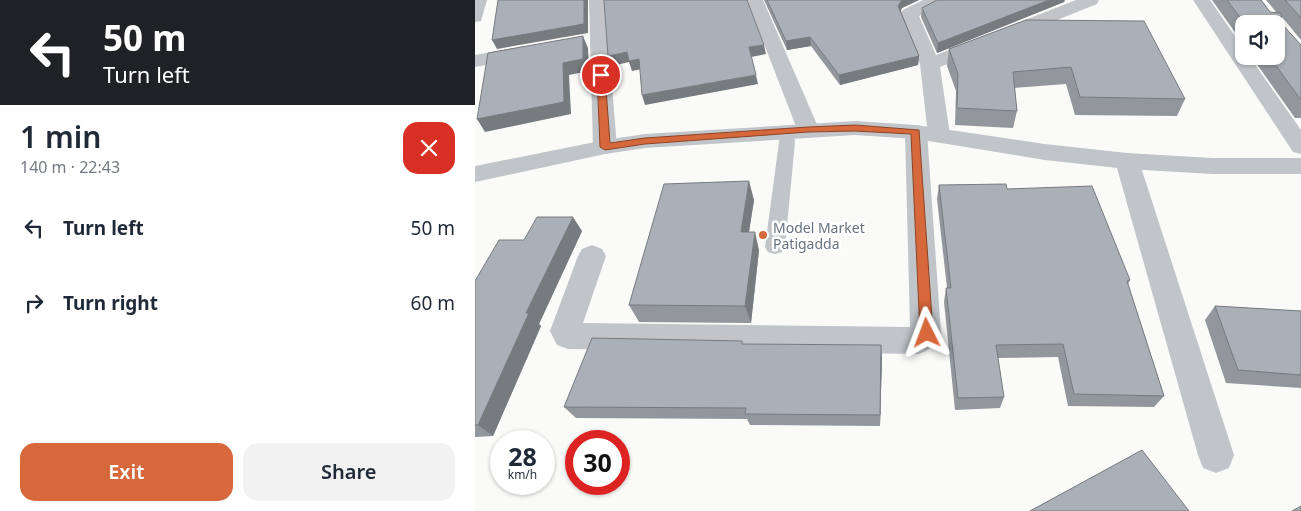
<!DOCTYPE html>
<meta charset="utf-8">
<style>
:root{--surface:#fff;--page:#f2f2f3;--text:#1f2937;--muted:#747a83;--accent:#d7683b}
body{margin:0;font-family:"Noto Sans",sans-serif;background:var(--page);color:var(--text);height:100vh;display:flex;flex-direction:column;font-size:19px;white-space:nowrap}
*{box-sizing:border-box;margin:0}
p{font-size:16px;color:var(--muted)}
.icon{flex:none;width:28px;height:28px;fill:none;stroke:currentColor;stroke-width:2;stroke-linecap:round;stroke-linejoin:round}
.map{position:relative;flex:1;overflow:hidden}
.sheet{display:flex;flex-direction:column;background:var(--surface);width:475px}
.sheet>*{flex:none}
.banner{background:#202124;color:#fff;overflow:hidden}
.fabs{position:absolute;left:760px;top:15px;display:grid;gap:10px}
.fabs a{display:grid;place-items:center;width:50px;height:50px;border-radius:10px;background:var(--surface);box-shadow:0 1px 4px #0004;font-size:25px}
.speed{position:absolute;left:15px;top:430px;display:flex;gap:10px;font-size:25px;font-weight:700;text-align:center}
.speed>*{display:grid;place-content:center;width:65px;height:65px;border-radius:50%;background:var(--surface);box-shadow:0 1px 4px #0004;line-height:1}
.speed small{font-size:12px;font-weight:400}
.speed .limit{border:8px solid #d22;background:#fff;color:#111}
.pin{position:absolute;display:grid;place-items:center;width:42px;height:42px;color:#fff;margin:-21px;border:2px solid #fff;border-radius:50%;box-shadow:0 1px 5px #0007}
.me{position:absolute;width:55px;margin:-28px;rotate:357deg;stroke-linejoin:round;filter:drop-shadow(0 0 4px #0008)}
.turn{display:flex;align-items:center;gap:18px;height:105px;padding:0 20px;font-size:22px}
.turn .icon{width:65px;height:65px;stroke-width:2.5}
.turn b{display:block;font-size:35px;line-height:42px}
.round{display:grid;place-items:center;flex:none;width:52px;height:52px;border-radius:15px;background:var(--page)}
.overview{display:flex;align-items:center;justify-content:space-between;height:85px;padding:0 20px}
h1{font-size:30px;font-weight:600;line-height:38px}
.primary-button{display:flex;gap:10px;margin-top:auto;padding:10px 20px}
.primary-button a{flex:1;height:58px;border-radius:15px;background:var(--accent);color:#fff;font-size:20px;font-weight:600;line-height:58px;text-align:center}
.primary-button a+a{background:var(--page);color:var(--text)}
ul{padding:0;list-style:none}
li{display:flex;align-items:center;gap:15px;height:75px;padding:0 20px}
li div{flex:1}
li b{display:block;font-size:19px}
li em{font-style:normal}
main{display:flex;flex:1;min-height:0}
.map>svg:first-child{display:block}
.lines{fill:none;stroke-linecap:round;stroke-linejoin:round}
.service{fill:#c1c5c9;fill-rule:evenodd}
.minor{fill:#c1c5c9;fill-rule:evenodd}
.tertiary{fill:#c1c5c9;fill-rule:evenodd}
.wall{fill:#91979d}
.shaded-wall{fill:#767b80}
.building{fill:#a9b0b7;stroke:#767b80}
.route{fill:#d7683b;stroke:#8c4426}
.poi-dot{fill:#d7683b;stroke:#fff;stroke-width:2}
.labels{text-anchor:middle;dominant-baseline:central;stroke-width:5;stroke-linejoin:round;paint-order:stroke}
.poi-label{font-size:14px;fill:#667481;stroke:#fff;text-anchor:start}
</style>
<main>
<section class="sheet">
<div class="banner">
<div class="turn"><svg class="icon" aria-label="left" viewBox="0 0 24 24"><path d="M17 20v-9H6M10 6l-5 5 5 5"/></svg><div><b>50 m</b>Turn left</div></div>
</div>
<div class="overview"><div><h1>1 min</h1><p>140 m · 22:43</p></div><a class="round" style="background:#d93025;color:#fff"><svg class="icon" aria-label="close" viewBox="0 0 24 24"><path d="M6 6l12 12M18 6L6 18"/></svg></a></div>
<ul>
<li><svg class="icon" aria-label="left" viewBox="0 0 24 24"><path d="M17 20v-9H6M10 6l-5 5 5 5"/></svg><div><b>Turn left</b></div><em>50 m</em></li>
<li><svg class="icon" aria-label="right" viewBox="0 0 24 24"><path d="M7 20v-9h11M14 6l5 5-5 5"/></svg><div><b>Turn right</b></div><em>60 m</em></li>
</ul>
<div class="primary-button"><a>Exit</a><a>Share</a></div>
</section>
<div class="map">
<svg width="826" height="511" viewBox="0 0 826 511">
<rect width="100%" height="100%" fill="#fafaf8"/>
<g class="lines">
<path class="service" d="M311,126L317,127L320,142L310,247L307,252L300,254L293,252L290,247L304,142L303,131L305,127Z"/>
<g class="minor">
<path d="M0,0H12L6,21L0,22Z"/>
<path d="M114,0H130L142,147L138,152L130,154L122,152L118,147Z"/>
<path d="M272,0H288L344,129L341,134L333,136L325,134L322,129Z"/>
<path d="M448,0H469L467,4L444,16L461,55L601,0H624L622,4L465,67L475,135L472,140L464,142L456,140L453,135L445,64L425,14L428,10Z"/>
<path d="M718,0H735L769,49V56H774L826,130V154L818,152Z"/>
<path d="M49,46L56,48L59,52L56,56L0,67V55Z"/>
<path d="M441,125L449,127L452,132L466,333C461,345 455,350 443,354L93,349L82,345L75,331L103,256L107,249L117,245L127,249L131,256L108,323L435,327L430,132L433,127Z"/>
<path d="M652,153L660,156L664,161L759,455L754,468L741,473L728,468L723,455L640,161L644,156Z"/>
</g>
<path class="tertiary" d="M380,121L441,125L570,144L652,153L737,158H826V174H737L652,169L570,160L441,139L380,135L170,148L130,154L0,182V166L130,140L170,134Z"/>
</g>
<g class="wall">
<path d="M289,0H444L427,8L426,11L444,56L443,65L365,85L336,46L312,50Z"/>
<path d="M737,0H786L795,12L802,13L791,0H826V40L807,17V24L826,45V118H820L776,56H801V24H769V45Z"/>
<path d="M589,2L462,53L446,17L447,8Z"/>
<path d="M551,20L710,99L702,116L600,115L591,84L539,88L542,111L538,128L480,125L481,91L472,66L474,49Z"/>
<path d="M464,185L532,189L655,280L653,284L689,396L679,407L593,406L583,357L523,358L529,397L525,408L480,410L469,302L471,288H472L462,199Z"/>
<path d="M279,200L274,232L284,250L276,323L164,322L154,305Z"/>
<path d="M107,231L64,324L66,326L18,436L0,437V281L49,240Z"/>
<path d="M740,306L826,311V388L751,383L730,320Z"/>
<path d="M268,344L407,357L405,426L275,425L272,419L101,418L89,407Z"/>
</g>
<g class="shaded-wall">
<path d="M109,0H113V33L22,49L17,40Z"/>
<path d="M427,0H444L427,8L423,15V6Z"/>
<path d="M574,0H590L589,2L462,53L463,43Z"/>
<path d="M108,36L113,48L114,71L94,75L96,114L10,132L2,119L88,63Z"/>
<path d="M335,37L336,46L312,50L311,41Z"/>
<path d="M289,45L291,54L276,57L274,47Z"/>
<path d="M152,52L164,59L167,69L157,71L154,62L137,66L133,56Z"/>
<path d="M444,56L443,65L365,85L364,75Z"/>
<path d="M281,75L283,84L170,105L167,95Z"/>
<path d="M274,181L279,200L271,250L266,232Z"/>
<path d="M98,217L107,231L64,324L66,326L18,436L3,425L51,313Z"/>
<path d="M280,232L284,250L276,323L270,306Z"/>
<path d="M406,345L407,357L405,426V415Z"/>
</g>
<g class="building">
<path d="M23,0H109V24L17,40Z"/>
<path d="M129,0H272L289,45L274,47L281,75L167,95L164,59L154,61L152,52L133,56Z"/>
<path d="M292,0H427L423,6L444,56L364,75L335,37L311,41Z"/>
<path d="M462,0H574L463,43L447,8Z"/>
<path d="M752,0H786L795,12L806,13L807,24L826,45V100L794,56H801V24H770Z"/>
<path d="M810,0H826V18Z"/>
<path d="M551,20L669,21L710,99L605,97L596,67L538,72L542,111L482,108L483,74L474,49Z"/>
<path d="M108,36V59L88,63L89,102L2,119L13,53Z"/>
<path d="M274,181L266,232H280L270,306L154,305L189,184Z"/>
<path d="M531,184L532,189L617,186L655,280L652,281L689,396L599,394L588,344L521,345L529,397L483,398L471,288H476L464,185Z"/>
<path d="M62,217H98L51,313H54L3,425H0V281L24,240H49Z"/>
<path d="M740,306L826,311V375L763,370Z"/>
<path d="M117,338L267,341V344L406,345L405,415L270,414L271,408L89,407Z"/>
<path d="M667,450L714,511H555Z"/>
<path d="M826,506V511H817Z"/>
</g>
<path class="route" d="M126,72L130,75L135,143L170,138L333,127L380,125L444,130L458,333L456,337L452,339L447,337L445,333L436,134L380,131L333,132L170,144L130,150L125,147L122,75Z"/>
<circle class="poi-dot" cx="288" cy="235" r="5"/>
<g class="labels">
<g class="poi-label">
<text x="298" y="227">Model Market<tspan x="298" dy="16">Patigadda</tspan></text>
</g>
</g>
</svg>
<div class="fabs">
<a><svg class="icon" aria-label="sound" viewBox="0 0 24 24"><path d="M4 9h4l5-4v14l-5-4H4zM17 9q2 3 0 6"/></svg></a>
</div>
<div class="speed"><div>28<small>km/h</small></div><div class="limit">30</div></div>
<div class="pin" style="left:126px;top:75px;background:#d93025"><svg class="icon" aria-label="arrive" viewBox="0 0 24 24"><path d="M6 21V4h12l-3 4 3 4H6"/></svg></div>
<svg class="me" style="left:452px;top:333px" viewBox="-20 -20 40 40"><path d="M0-17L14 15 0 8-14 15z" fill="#d7683b" stroke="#fff" stroke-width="4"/></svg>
</div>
</main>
